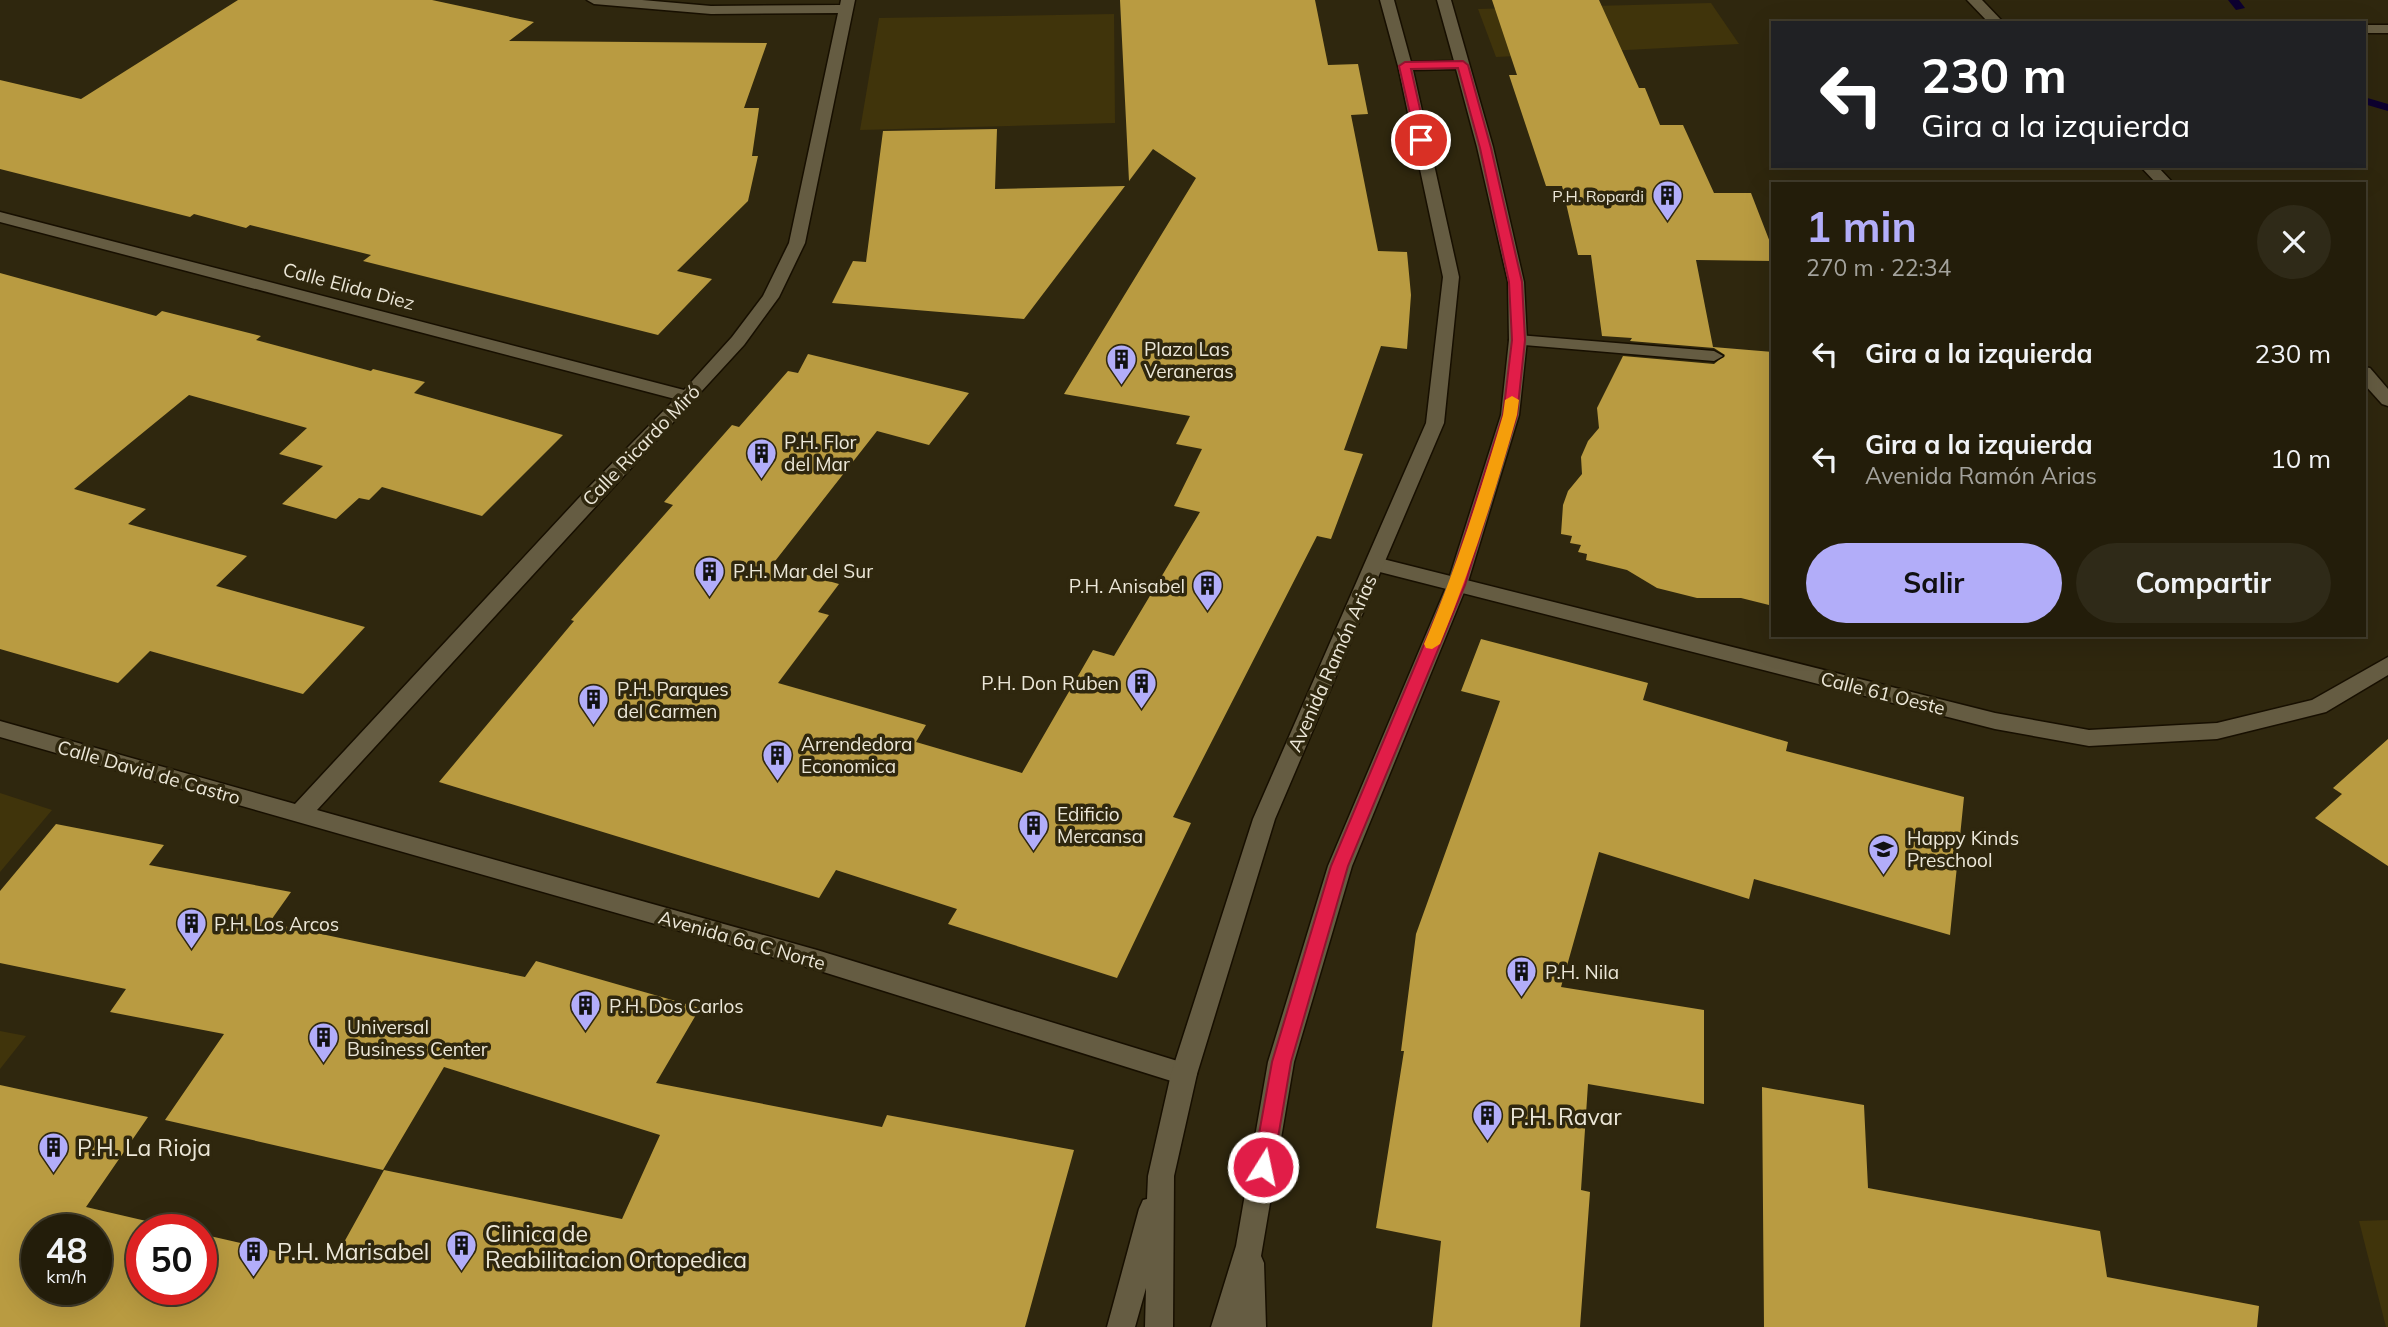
<!DOCTYPE html>
<html lang="es">
<meta charset="utf-8">
<style>
:root{--surface:#231d0a;--page:#2f2a18;--text:#f1f3f6;--muted:#a3a29c;--line:#403b2b;--accent:#b2adf9}
body{margin:0;font-family:Mulish,sans-serif;background:var(--page);color:var(--text);height:100vh;display:flex;flex-direction:column;font-size:26px;white-space:nowrap}
*{box-sizing:border-box;margin:0}
p{font-size:23px;color:var(--muted)}
.icon{flex:none;width:38px;height:38px;fill:none;stroke:currentColor;stroke-width:2;stroke-linecap:round;stroke-linejoin:round}
.map{position:relative;flex:1;overflow:hidden}
.panel{position:absolute;left:1771px;top:182px;width:595px;height:455px;display:flex;flex-direction:column;background:var(--surface);border-radius:0px;box-shadow:0 7px 28px #0002,0 0 0 2px var(--line)}
.panel>*{flex:none}
.banner{position:absolute;left:1771px;top:21px;width:595px;height:147px;border-radius:0px;box-shadow:0 7px 28px #0002,0 0 0 2px var(--line);background:#202124;color:#fff;overflow:hidden}
.speed{position:absolute;left:21px;top:1214px;display:flex;gap:14px;font-size:35px;font-weight:700;text-align:center}
.speed>*{display:grid;place-content:center;width:91px;height:91px;border-radius:50%;background:var(--surface);box-shadow:0 7px 28px #0002,0 0 0 2px var(--line);line-height:1}
.speed small{font-size:18px;font-weight:400}
.speed .limit{border:10px solid #d22;background:#fff;color:#111}
.pin{position:absolute;display:grid;place-items:center;width:60px;height:60px;color:#fff;margin:-30px;border:4px solid #fff;border-radius:50%;box-shadow:0 2px 7px #0007}
.me{position:absolute;width:77px;margin:-38px;rotate:10deg;stroke-linejoin:round;filter:drop-shadow(0 0 5px #0008)}
.turn{display:flex;align-items:center;gap:24px;height:147px;padding:0 35px;font-size:32px}
.turn .icon{width:91px;height:91px;stroke-width:2.5}
.turn b{display:block;font-size:49px;line-height:60px}
.round{display:grid;place-items:center;flex:none;width:74px;height:74px;border-radius:37px;background:var(--page)}
.summary{display:flex;align-items:center;justify-content:space-between;height:119px;padding:0 35px}
h1{font-size:42px;font-weight:700;line-height:52px;color:var(--accent)}
.primary-button{display:flex;gap:14px;margin-top:auto;padding:14px 35px}
.primary-button a{flex:1;height:80px;border-radius:42px;background:var(--accent);color:#111;font-size:28px;font-weight:700;line-height:80px;text-align:center}
.primary-button a+a{background:var(--page);color:var(--text)}
ul{padding:0;list-style:none}
li{display:flex;align-items:center;gap:21px;height:105px;padding:0 35px}
li div{flex:1}
li b{display:block;font-size:26px}
li em{font-style:normal}
.map>svg:first-child{display:block}
.green{fill:#40340b}
.lines{fill:none;stroke-linecap:round;stroke-linejoin:round}
.stream{fill:#0d0030;fill-rule:evenodd}
.building{fill:#b99b41;fill-rule:evenodd}
.lane-casing{stroke:#170f00;stroke-width:3}
.street-casing{stroke:#170f00;stroke-width:3}
.secondary-casing{stroke:#170f00;stroke-width:3}
.lane{fill:#655c42;fill-rule:evenodd}
.street{fill:#655c42;fill-rule:evenodd}
.secondary{fill:#655c42;fill-rule:evenodd}
.route{fill:#e11d48;stroke:#92132f;stroke-width:2}
.slow{fill:#f59e0b}
.labels{text-anchor:middle;dominant-baseline:central;stroke-width:7;stroke-linejoin:round;paint-order:stroke}
.far-poi-label{font-size:16px;fill:#ece7d8;stroke:#2f270e;text-anchor:end}
.street-label{font-size:19px;fill:#ece7d8;stroke:#2f270e}
.poi-label{font-size:19px;fill:#ece7d8;stroke:#2f270e;text-anchor:start}
.near-poi-label{font-size:23px;fill:#ece7d8;stroke:#2f270e;text-anchor:start}
</style>
<div class="map">
<svg width="2388" height="1327" viewBox="0 0 2388 1327">
<rect width="100%" height="100%" fill="#2f270e"/>
<g class="green">
<path d="M1711,3L1739,44L1496,57L1478,9Z"/>
<path d="M1114,14L1115,123L860,130L879,18Z"/>
<path d="M0,793L52,810L0,872Z"/>
<path d="M0,1031L26,1036L0,1069Z"/>
<path d="M2388,1220V1327H2386L2359,1221Z"/>
</g>
<g class="lines">
<g class="stream">
<path d="M2228,0H2239L2245,8L2236,10Z"/>
<path d="M2364,97L2388,104V111L2364,104Z"/>
</g>
</g>
<g class="building">
<path d="M238,0H432L534,22L509,41L767,43L744,108H759L752,156H758L748,201L677,271L712,279L658,335L363,261L371,255L250,225L246,228L194,214L190,217L0,169V80L81,99Z"/>
<path d="M1120,0H1315L1328,65L1358,64L1368,114L1351,115L1378,251L1407,252L1411,295L1407,349L1381,346L1344,450L1363,454L1331,539L1317,536L1173,817L1191,823L1117,978L948,924L957,909L836,870L819,898L439,782L574,621L571,620L673,505L664,502L732,425L739,427L788,371L798,373L808,354L969,393L929,445L877,431L772,565L839,584L818,612L829,615L778,683L926,725L916,742L1022,773L1093,650L1114,656L1200,512L1174,506L1202,449L1176,444L1190,416L1064,394L1196,178L1153,149L1129,181Z"/>
<path d="M1492,0H1599L1639,88H1645L1660,125H1683L1714,193H1751L1773,250V261L1696,260L1713,347L1773,352V606L1741,598H1697L1657,588L1627,570L1586,560L1587,554L1578,552L1581,545L1570,543L1572,536L1561,534L1563,505L1568,491L1582,474L1581,457L1588,441L1599,428L1597,408L1623,356L1714,364L1725,355L1714,348L1630,341L1632,338L1602,336L1591,255H1578L1562,186H1546L1509,75H1517Z"/>
<path d="M997,129L995,189L1125,186L1024,319L832,303L853,261L866,262L883,131Z"/>
<path d="M0,273L156,316L162,311L261,336L256,340L371,371L373,369L425,382L414,393L563,435L482,516L382,487L369,500L359,498L336,519L282,504L323,466L279,454L307,428L189,395L74,489L146,509L128,524L247,556L216,586L365,627L303,694L150,651L118,683L0,649Z"/>
<path d="M1481,639L1648,683L1643,700L1788,742L1786,751L1964,797L1950,935L1754,879L1749,899L1599,852L1561,987L1704,1010V1104L1588,1084L1581,1190L1590,1192L1580,1327H1432L1441,1241L1376,1228L1404,1051H1401L1416,934L1500,701L1461,691Z"/>
<path d="M2388,739V866L2315,818L2342,794L2333,788Z"/>
<path d="M56,824L164,845L149,865L291,892L269,923L525,977L536,961L700,1008L656,1083L882,1127L887,1115L1074,1150L1025,1327H0V1085L148,1117L86,1207L185,1230H142V1290H201V1234L332,1264L384,1170L622,1219L660,1135L444,1067L383,1170L165,1120L224,1034L110,1012L126,989L0,963V891ZM37,1230H96V1290H37Z"/>
<path d="M1762,1087L1864,1105L1868,1188L2100,1231L2107,1277L2259,1306L2257,1327H1764Z"/>
</g>
<g class="lines">
<defs>
<path id="lane" d="M1518,335L1714,351L1723,356L1714,361L1512,344L1509,340Z"/>
<g id="street">
<path d="M587,0H642L711,6L840,5L841,0H855L805,243L779,297L744,345L317,810L817,950L1184,1063L1193,1066L1197,1074L1193,1082L1184,1085L817,970L0,737V721L295,804L589,487L675,399L0,222V212L684,390L732,337L763,296L789,243L838,13L711,14L594,4Z"/>
<path d="M1967,0H1982L2004,23H1989Z"/>
<rect x="2364" y="25" width="24" height="8"/>
<path d="M2140,166H2157L2174,184H2157Z"/>
<path d="M2364,367L2370,368L2388,389V406L2382,404L2364,384Z"/>
<path d="M1375,557L1995,713L2089,730L2217,723L2312,700L2388,657V675L2326,712L2217,739L2089,746L1995,729L1368,569L1365,564L1368,559Z"/>
</g>
<path id="secondary" d="M1380,0H1394L1411,62L1454,61L1437,0H1451L1493,147L1524,282L1527,340L1519,415L1467,585L1352,866L1294,1062L1261,1256L1264,1263L1266,1327H1211L1236,1246L1268,1062L1328,866L1447,585L1501,415L1509,340L1508,282L1477,147L1456,69L1413,70L1459,277L1444,423L1275,819L1197,1074L1174,1176L1173,1327H1145L1146,1288L1135,1327H1107L1139,1209L1143,1200L1147,1199L1148,1176L1171,1074L1253,819L1426,423L1443,277L1398,66Z"/>
</defs>
<use href="#lane" class="lane-casing"/>
<use href="#street" class="street-casing"/>
<use href="#secondary" class="secondary-casing"/>
<use href="#lane" class="lane"/>
<use href="#street" class="street"/>
<use href="#secondary" class="secondary"/>
</g>
<path class="route" d="M1463,61L1468,65L1491,148L1522,282L1525,340L1517,415L1465,585L1348,866L1291,1062L1273,1167L1270,1174L1263,1176L1256,1174L1253,1167L1272,1062L1331,866L1449,585L1503,415L1512,340L1509,282L1480,148L1458,68L1411,69L1427,140L1421,144L1416,140L1399,66L1405,62Z"/>
<path class="slow" d="M1512,396L1519,400L1517,415C1495,493 1471,569 1440,644L1432,649L1426,648L1424,644C1456,569 1480,493 1503,415L1505,400Z"/>
<defs>
<symbol id="building-pin" viewBox="-11 -11 22 30"><path d="M0 17L-7.5 6A9.5 9.5 0 1 1 7.5 6Z" fill="#b2adf9" stroke="#2f270e"/><path d="M-4-6H4V6H1V3H-1V6H-4ZM-2.5-4.3h1.7v1.8h-1.7ZM.8-4.3h1.7v1.8H.8ZM-2.5-1h1.7V.8h-1.7ZM.8-1h1.7V.8H.8Z" fill="#111"/></symbol>
<symbol id="school-pin" viewBox="-11 -11 22 30"><path d="M0 17L-7.5 6A9.5 9.5 0 1 1 7.5 6Z" fill="#b2adf9" stroke="#2f270e"/><path d="M0-5L7-2L0 1L-7-2ZM-4 1L0 2.5L4 1V4Q0 6-4 4Z" fill="#111"/></symbol>
</defs>
<g fill-rule="evenodd">
<use href="#building-pin" x="1650" y="178" width="35" height="47"/>
<use href="#building-pin" x="1104" y="342" width="35" height="47"/>
<use href="#building-pin" x="744" y="436" width="35" height="47"/>
<use href="#building-pin" x="692" y="554" width="35" height="47"/>
<use href="#building-pin" x="1190" y="568" width="35" height="47"/>
<use href="#building-pin" x="1124" y="666" width="35" height="47"/>
<use href="#building-pin" x="576" y="682" width="35" height="47"/>
<use href="#building-pin" x="760" y="738" width="35" height="47"/>
<use href="#building-pin" x="1016" y="808" width="35" height="47"/>
<use href="#school-pin" x="1866" y="832" width="35" height="47"/>
<use href="#building-pin" x="174" y="906" width="35" height="47"/>
<use href="#building-pin" x="1504" y="954" width="35" height="47"/>
<use href="#building-pin" x="568" y="988" width="35" height="47"/>
<use href="#building-pin" x="306" y="1020" width="35" height="47"/>
<use href="#building-pin" x="1470" y="1098" width="35" height="47"/>
<use href="#building-pin" x="36" y="1130" width="35" height="47"/>
<use href="#building-pin" x="444" y="1228" width="35" height="47"/>
<use href="#building-pin" x="236" y="1234" width="35" height="47"/>
</g>
<g class="labels">
<g class="far-poi-label">
<text x="1644" y="196">P.H. Ropardi</text>
</g>
<g class="street-label">
<text transform="translate(349 286) rotate(15)">Calle Elida Diez</text>
<text transform="translate(641 445) rotate(-46)">Calle Ricardo Miró</text>
<text transform="translate(1332 663) rotate(-66)">Avenida Ramón Arias</text>
<text transform="translate(1883 693) rotate(14)">Calle 61 Oeste</text>
<text transform="translate(149 772) rotate(16)">Calle David de Castro</text>
<text transform="translate(742 940) rotate(16)">Avenida 6a C Norte</text>
</g>
<g class="poi-label">
<text x="1144" y="349">Plaza Las<tspan x="1144" dy="22">Veraneras</tspan></text>
<text x="784" y="442">P.H. Flor<tspan x="784" dy="22">del Mar</tspan></text>
<text x="733" y="571">P.H. Mar del Sur</text>
<text x="1185" y="586" text-anchor="end">P.H. Anisabel</text>
<text x="1119" y="683" text-anchor="end">P.H. Don Ruben</text>
<text x="617" y="689">P.H. Parques<tspan x="617" dy="22">del Carmen</tspan></text>
<text x="801" y="744">Arrendedora<tspan x="801" dy="22">Economica</tspan></text>
<text x="1057" y="814">Edificio<tspan x="1057" dy="22">Mercansa</tspan></text>
<text x="1907" y="838">Happy Kinds<tspan x="1907" dy="22">Preschool</tspan></text>
<text x="214" y="924">P.H. Los Arcos</text>
<text x="1545" y="972">P.H. Nila</text>
<text x="609" y="1006">P.H. Dos Carlos</text>
<text x="347" y="1027">Universal<tspan x="347" dy="22">Business Center</tspan></text>
</g>
<g class="near-poi-label">
<text x="1510" y="1116">P.H. Ravar</text>
<text x="77" y="1147">P.H. La Rioja</text>
<text x="485" y="1233">Clinica de<tspan x="485" dy="26">Reabilitacion Ortopedica</tspan></text>
<text x="277" y="1251">P.H. Marisabel</text>
</g>
</g>
</svg>
<div class="speed"><div>48<small>km/h</small></div><div class="limit">50</div></div>
<div class="pin" style="left:1421px;top:140px;background:#d93025"><svg class="icon" aria-label="arrive" viewBox="0 0 24 24"><path d="M6 21V4h12l-3 4 3 4H6"/></svg></div>
<svg class="me" style="left:1263px;top:1167px" viewBox="-20 -20 40 40"><circle r="17" fill="#e11d48" stroke="#fff" stroke-width="3"/><path d="M0-11L8 9 0 5-8 9z" fill="#fff"/></svg>
<div class="banner">
<div class="turn"><svg class="icon" aria-label="left" viewBox="0 0 24 24"><path d="M17 20v-9H6M10 6l-5 5 5 5"/></svg><div><b>230 m</b>Gira a la izquierda</div></div>
</div>
<section class="panel">
<div class="summary"><div><h1>1 min</h1><p>270 m · 22:34</p></div><a class="round"><svg class="icon" aria-label="close" viewBox="0 0 24 24"><path d="M6 6l12 12M18 6L6 18"/></svg></a></div>
<ul>
<li><svg class="icon" aria-label="left" viewBox="0 0 24 24"><path d="M17 20v-9H6M10 6l-5 5 5 5"/></svg><div><b>Gira a la izquierda</b></div><em>230 m</em></li>
<li><svg class="icon" aria-label="left" viewBox="0 0 24 24"><path d="M17 20v-9H6M10 6l-5 5 5 5"/></svg><div><b>Gira a la izquierda</b><p>Avenida Ramón Arias</p></div><em>10 m</em></li>
</ul>
<div class="primary-button"><a>Salir</a><a>Compartir</a></div>
</section>
</div>
